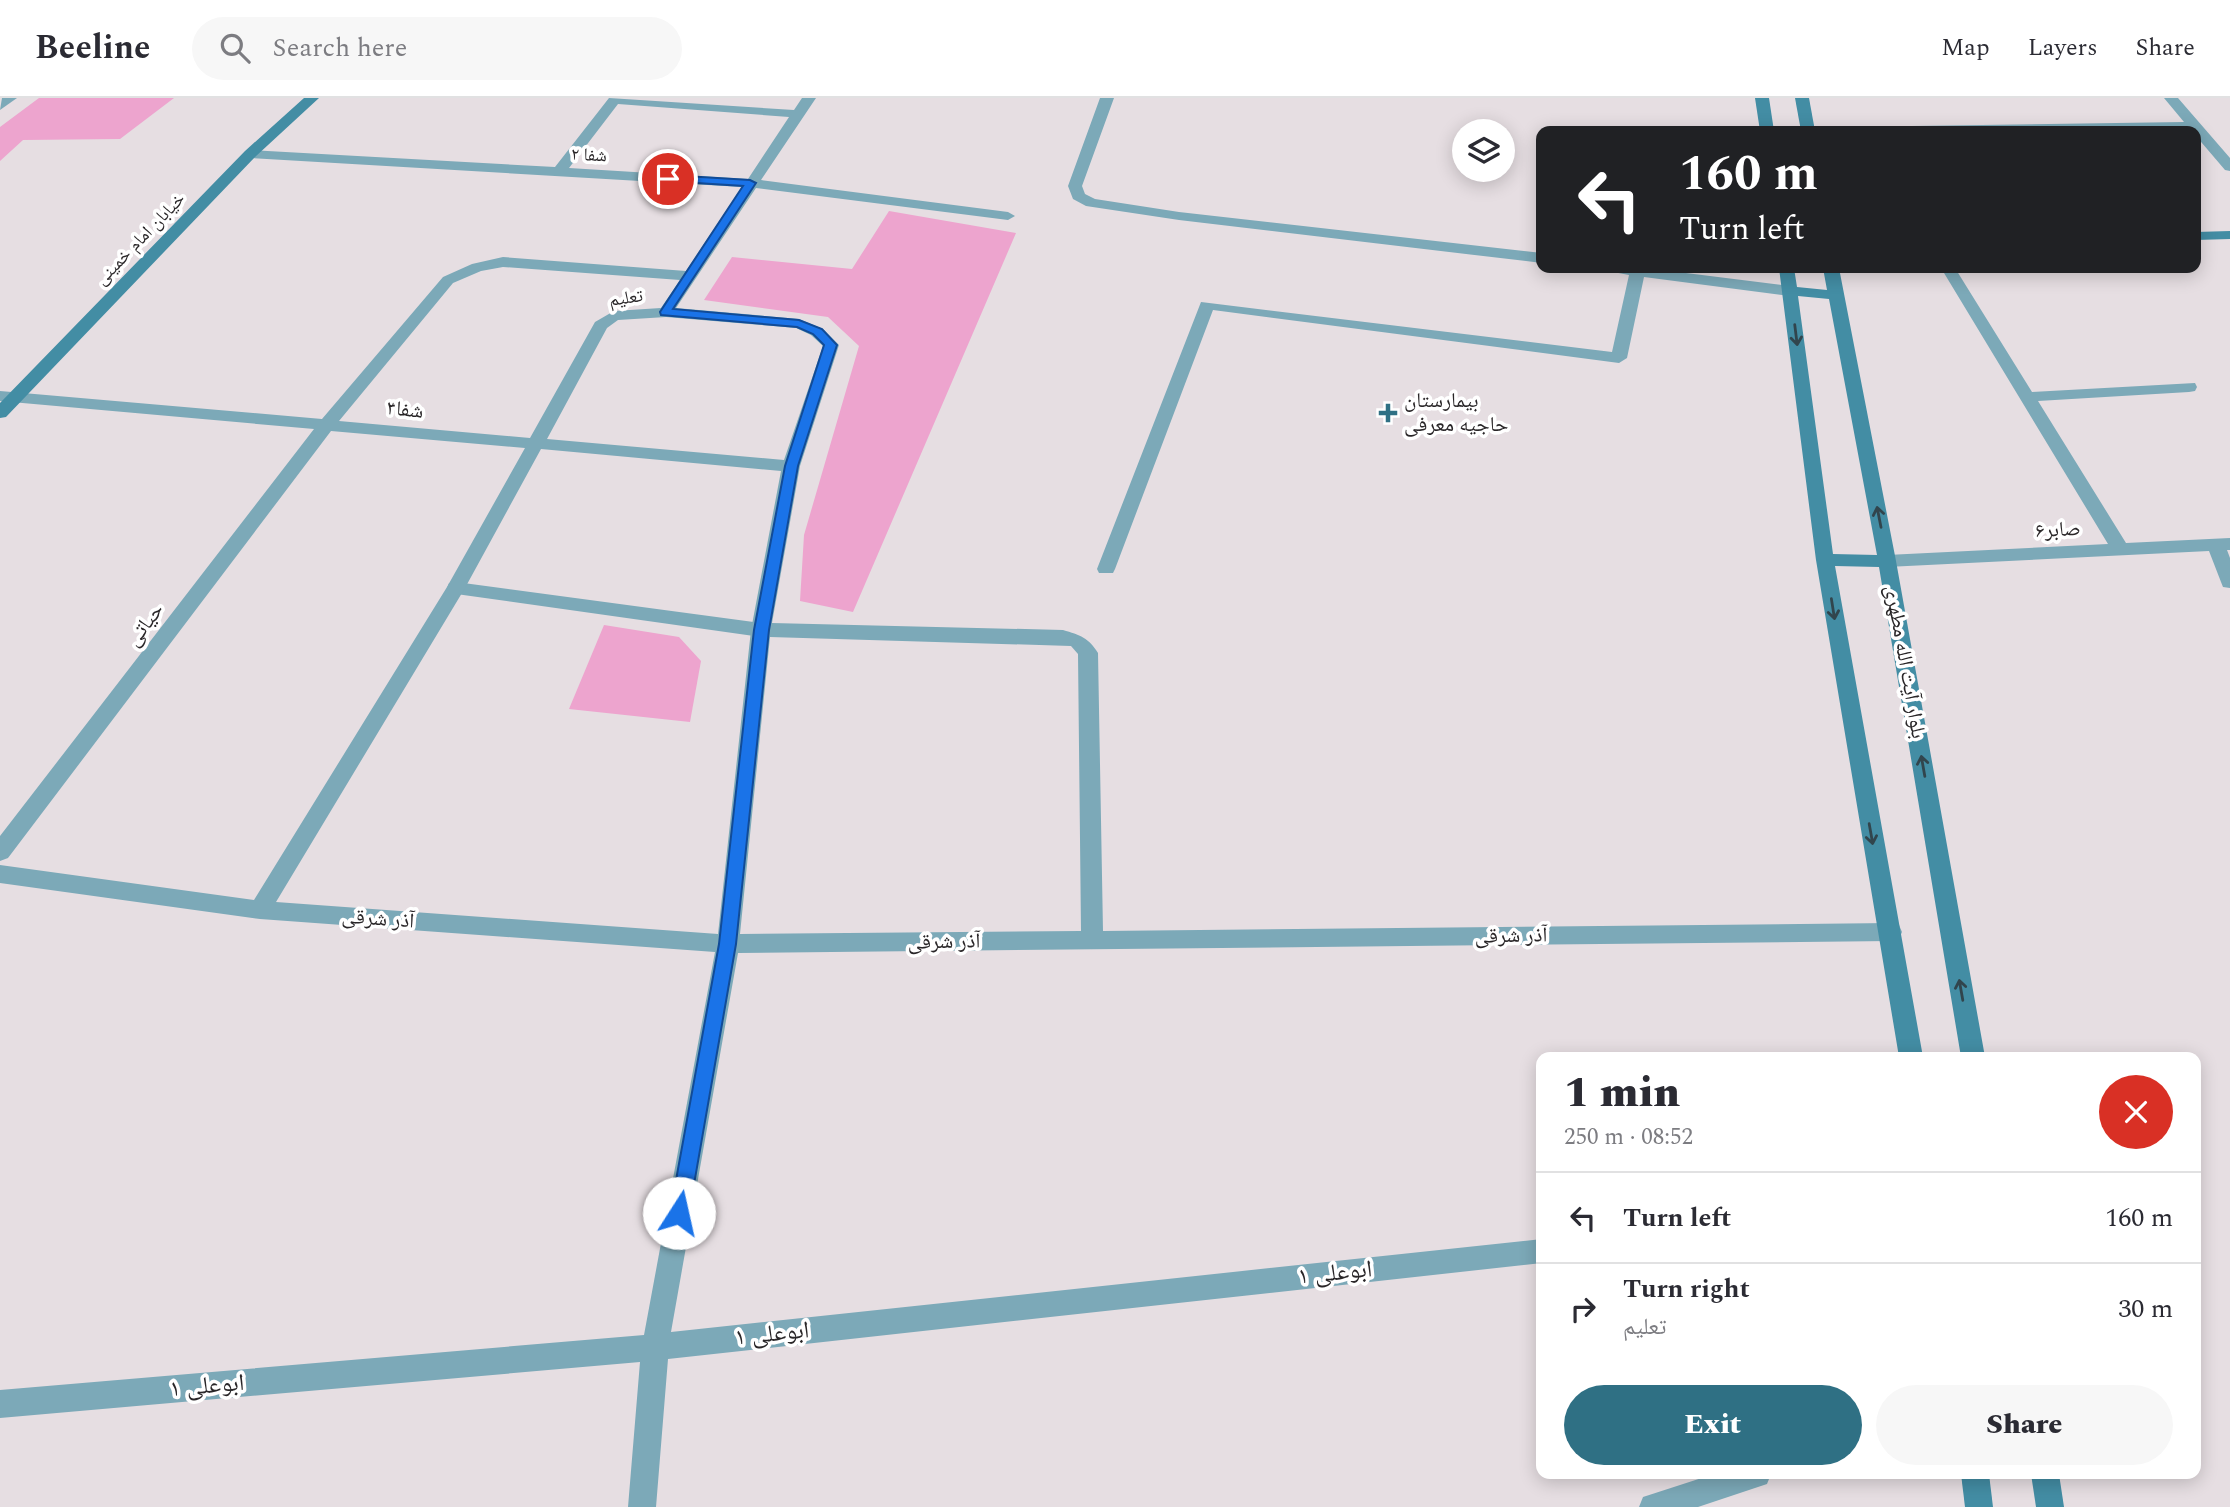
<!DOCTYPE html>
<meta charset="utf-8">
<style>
:root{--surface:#fff;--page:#f7f7f7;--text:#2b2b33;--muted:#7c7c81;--line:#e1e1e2;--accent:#2f7084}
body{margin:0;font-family:Spectral,"Noto Naskh Arabic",serif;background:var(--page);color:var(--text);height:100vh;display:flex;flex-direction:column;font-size:26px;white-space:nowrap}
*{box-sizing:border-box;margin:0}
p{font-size:23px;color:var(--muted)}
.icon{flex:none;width:38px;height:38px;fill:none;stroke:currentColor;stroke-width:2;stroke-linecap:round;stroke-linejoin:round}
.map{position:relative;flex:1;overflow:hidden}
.sheet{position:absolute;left:1536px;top:954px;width:665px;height:427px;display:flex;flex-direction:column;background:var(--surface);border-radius:14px;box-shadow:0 4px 18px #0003}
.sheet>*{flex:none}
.top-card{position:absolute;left:1536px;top:28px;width:665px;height:147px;border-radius:14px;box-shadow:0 4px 18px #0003;background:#202124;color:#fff;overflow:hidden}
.buttons{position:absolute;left:1452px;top:21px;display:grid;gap:14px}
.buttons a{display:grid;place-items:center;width:63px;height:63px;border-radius:50%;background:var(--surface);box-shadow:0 4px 18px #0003;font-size:35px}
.pin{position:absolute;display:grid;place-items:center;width:60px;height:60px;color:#fff;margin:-30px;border:4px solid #fff;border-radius:50%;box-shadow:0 2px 7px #0007}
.me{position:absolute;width:77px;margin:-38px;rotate:10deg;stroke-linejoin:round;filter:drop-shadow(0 0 5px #0008)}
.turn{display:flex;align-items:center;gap:24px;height:147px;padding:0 28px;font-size:32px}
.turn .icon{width:91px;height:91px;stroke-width:2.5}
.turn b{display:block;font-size:49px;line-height:60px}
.round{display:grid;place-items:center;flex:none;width:74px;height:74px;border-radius:37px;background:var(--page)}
.head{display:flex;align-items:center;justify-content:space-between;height:119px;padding:0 28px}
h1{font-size:42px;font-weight:800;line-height:52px}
.primary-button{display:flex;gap:14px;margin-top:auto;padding:14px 28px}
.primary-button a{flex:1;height:80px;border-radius:42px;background:var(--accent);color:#fff;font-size:28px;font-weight:800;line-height:80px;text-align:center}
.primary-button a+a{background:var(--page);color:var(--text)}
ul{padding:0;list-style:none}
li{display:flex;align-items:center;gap:21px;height:91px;padding:0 28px;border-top:2px solid var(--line)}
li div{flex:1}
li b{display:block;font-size:26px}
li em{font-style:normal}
header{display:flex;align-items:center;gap:42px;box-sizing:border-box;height:98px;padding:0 35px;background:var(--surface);border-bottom:2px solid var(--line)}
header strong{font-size:33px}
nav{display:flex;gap:38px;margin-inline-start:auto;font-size:24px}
.search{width:490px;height:63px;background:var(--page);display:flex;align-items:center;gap:18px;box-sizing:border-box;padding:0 24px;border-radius:38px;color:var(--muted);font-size:26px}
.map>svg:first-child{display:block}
.green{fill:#eda4ce}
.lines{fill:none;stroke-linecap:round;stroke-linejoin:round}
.lane{fill:#7ca9b8;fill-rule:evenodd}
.street{fill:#7ca9b8;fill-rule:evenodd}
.secondary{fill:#438da4;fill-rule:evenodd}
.oneway{stroke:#31454d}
.route{fill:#1a73e8;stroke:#114b97;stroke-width:2}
.poi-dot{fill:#2f7084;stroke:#fff;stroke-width:2.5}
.labels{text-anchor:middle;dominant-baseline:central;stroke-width:7;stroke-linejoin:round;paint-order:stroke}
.far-street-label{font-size:18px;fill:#292628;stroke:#fff}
.poi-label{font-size:21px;fill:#292628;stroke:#fff;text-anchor:start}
.street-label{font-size:21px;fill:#292628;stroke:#fff}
.near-street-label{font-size:24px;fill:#292628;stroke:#fff}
</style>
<header>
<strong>Beeline</strong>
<div class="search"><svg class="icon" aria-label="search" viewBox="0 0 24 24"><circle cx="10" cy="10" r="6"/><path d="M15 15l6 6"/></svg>Search here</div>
<nav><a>Map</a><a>Layers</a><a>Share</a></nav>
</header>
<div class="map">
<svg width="2230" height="1409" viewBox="0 0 2230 1409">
<rect width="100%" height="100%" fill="#e6dee2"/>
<g class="green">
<path d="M39,0H174L120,41L23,42L0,63V29Z"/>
<path d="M889,113L1016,135L853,514L800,503L804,437L859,248L828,219L704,202L732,159L852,171Z"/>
<path d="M604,527L679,539L701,563L690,624L569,611Z"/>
</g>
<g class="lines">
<g class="lane">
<path d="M1100,0H1114L1082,88L1085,96L1095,101L1179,114L1542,155V165L1179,122L1086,108L1073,101L1068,88Z"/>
<path d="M1606,170H1646L1790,188L1798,193L1790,198L1644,179L1627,260L1619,265L1213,212L1115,471L1113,475H1099L1097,471L1201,204L1612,254L1629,177L1608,173Z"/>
<path d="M456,484L761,525L768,527L771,532L768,537L761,539L449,495L447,490L449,485Z"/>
</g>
<g class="street">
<path d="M2,0H17L0,12Z"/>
<path d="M609,0L794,12L802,0H816L761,82L1008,114L1015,118L1008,122L756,90L676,210L799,221L823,231L839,247L800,368L772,525L1063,532C1080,537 1089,540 1098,555L1103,833L1891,825L1899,827L1902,834L1899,841L1891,843L738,855L671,1234L1542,1141V1165L668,1261L656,1409H628L640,1264L0,1320V1292L644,1237L715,854L260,821L0,785V767L254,802L447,489L525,350L331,333L8,760L0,763V738L314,331L0,303V293L322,321L443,179L472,166L503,159L686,173L742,89L250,60L243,56L250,52L555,69ZM618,6L789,19L748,81L569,70ZM503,169L680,182L661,210L614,213L595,224L530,340L339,323L453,185L481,173ZM666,219L796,230L811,237L823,248L784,362L547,341L607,230L618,222ZM541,351L781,373L751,532L718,836L276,804L465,490ZM770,539L1071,548L1078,556L1081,833L740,836Z"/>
<path d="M2164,0H2178L2230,60V73L2225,72L2196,38V33L2191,32L1835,33L1842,29L2184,24Z"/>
<path d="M1941,170H1955L2032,294L2195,285L2197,289L2195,293L2189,294L2038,303L2126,445L2230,440V452H2227L2230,460V490L2223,489L2221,484L2209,453L1887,469L1880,467L1878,463L1880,459L1887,457L2108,446Z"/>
<path d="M1714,1376H1771L1767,1386L1698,1409H1639L1643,1399Z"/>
</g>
<g class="secondary">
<path d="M304,0H319L255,59L6,319L0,320V305L245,53Z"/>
<path d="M1755,0H1769L1774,33H1760Z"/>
<path d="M1795,0H1809L1815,33H1801Z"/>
<path d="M2230,133V141L2196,142V134Z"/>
<path d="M1779,170H1794L1797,189L1827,192L1823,170H1839L1896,463L1985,959H1961L1879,469L1835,468L1923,959H1899L1816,462ZM1798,198L1829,201L1877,457L1833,456Z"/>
<path d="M1961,1376H1989L1993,1409H1965Z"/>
<path d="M2031,1376H2059L2064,1409H2036Z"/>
</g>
</g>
<defs><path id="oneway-shaft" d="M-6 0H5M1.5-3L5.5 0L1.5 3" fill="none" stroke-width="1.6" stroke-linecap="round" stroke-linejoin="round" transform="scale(1.75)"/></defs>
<g class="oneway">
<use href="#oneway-shaft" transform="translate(1796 237) rotate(83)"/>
<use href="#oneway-shaft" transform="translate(1879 419) rotate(-101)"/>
<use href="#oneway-shaft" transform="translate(1833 511) rotate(81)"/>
<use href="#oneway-shaft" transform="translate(1923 668) rotate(-100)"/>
<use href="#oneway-shaft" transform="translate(1871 736) rotate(80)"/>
<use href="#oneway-shaft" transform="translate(1961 892) rotate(-100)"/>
</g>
<path class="route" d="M668,77L750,82L756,85L673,211L799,222L822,231L837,247L798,368L769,532L736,846L689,1115L686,1121L679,1124L672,1121L670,1115L719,846L754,532L785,368L824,247L813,236L797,229L661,217L660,214L743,88L664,83L663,81Z"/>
<path class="poi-dot" d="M1384.5 304.5h7v7h7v7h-7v7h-7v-7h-7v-7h7z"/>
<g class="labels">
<g class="far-street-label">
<text transform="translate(589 57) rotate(3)">شفا ۲</text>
<text transform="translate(140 141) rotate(-46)">خیابان امام خمینی</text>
<text transform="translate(626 200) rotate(-9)">تعلیم</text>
</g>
<g class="poi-label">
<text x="1404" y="303">بیمارستان<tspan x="1404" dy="24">حاجیه معرفی</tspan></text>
</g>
<g class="street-label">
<text transform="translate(405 312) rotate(6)">شفا۳</text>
<text transform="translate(2058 432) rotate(-3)">صابر۶</text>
<text transform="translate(145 527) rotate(-53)">حیاتی</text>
<text transform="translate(1905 564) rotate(80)">بلوار آیت الله مطهری</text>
<text transform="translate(378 821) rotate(4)">آذر شرقی</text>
<text transform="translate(1511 838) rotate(-1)">آذر شرقی</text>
<text transform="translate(944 844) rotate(-1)">آذر شرقی</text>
</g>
<g class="near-street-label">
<text transform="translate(1335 1175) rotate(-6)">ابوعلی ۱</text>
<text transform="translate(772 1236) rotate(-6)">ابوعلی ۱</text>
<text transform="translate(207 1288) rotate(-5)">ابوعلی ۱</text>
</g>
</g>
</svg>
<div class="buttons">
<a><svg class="icon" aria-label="layers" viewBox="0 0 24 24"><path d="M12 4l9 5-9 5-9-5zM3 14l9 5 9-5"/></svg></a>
</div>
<div class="pin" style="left:668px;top:81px;background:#d93025"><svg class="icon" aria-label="arrive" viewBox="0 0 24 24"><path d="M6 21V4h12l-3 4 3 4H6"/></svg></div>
<svg class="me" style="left:679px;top:1115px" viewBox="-20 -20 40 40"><circle r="19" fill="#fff"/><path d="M0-13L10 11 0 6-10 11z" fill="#1a73e8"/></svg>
<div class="top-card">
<div class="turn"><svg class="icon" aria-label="left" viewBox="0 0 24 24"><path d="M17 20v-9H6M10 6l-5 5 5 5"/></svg><div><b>160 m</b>Turn left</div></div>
</div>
<section class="sheet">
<div class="head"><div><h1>1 min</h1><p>250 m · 08:52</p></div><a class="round" style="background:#d93025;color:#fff"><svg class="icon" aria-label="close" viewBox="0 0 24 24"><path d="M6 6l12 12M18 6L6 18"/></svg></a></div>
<ul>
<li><svg class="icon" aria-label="left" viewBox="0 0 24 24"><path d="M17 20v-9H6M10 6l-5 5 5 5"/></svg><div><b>Turn left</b></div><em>160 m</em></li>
<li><svg class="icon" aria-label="right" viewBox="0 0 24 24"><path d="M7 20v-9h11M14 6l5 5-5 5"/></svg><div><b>Turn right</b><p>تعلیم</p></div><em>30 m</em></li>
</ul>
<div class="primary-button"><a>Exit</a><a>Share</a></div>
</section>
</div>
